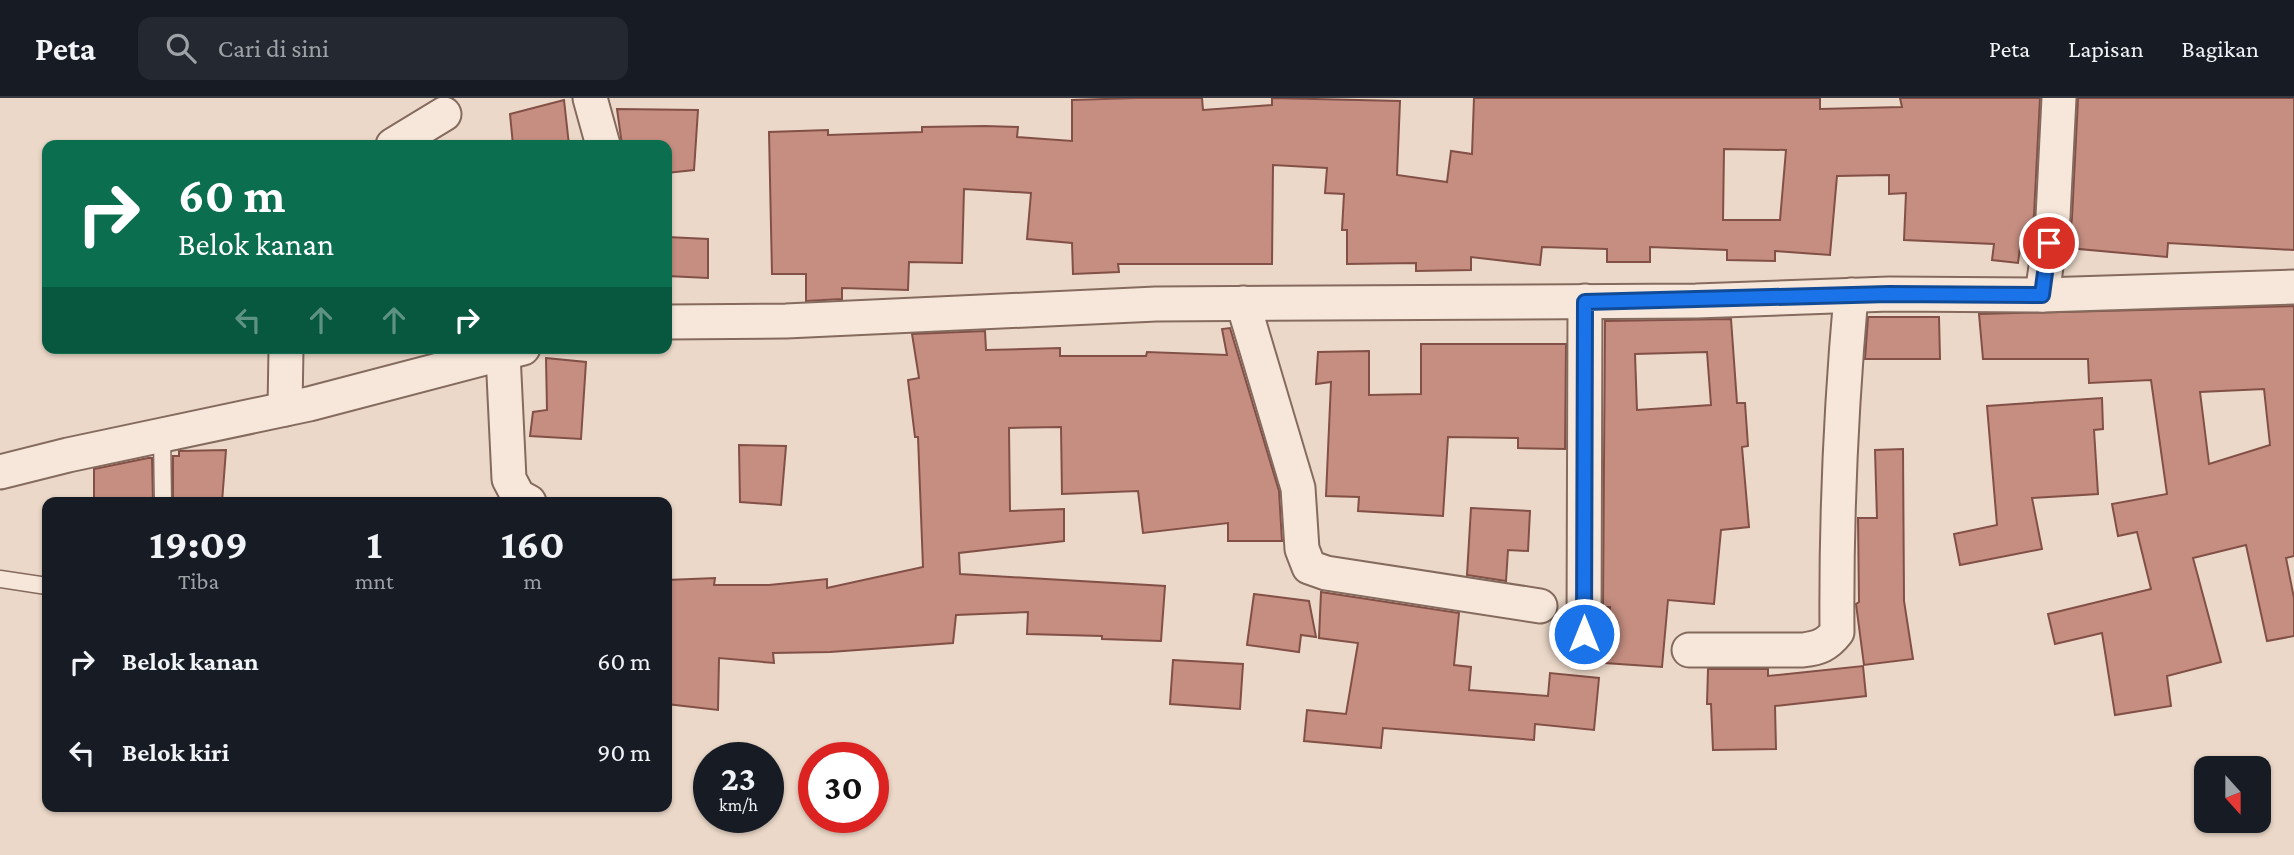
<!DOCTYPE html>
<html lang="id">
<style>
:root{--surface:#171b24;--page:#242831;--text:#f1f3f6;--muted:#9ea1a6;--line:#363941}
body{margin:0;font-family:"Crimson Pro",serif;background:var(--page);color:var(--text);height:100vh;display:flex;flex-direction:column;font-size:26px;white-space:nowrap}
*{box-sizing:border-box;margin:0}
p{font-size:23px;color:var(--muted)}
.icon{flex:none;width:38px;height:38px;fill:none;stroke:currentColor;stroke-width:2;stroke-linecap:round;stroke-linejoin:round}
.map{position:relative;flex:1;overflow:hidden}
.details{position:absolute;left:42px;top:399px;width:630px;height:315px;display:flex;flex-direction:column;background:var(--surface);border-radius:14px;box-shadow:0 2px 5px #0004}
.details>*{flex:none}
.top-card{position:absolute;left:42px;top:42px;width:630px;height:214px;border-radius:14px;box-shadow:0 2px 5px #0004;background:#0b6e4f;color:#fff;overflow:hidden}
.needle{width:46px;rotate:159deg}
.fabs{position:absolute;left:2194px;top:658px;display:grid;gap:14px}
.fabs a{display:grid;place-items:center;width:77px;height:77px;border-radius:14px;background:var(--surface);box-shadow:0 2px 5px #0004;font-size:35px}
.speed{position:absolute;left:693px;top:644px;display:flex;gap:14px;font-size:35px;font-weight:700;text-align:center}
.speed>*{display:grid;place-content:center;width:91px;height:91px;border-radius:50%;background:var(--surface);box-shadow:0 2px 5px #0004;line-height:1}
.speed small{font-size:18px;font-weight:400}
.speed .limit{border:10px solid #d22;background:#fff;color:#111}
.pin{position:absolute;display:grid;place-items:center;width:60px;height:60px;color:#fff;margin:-30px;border:4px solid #fff;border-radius:50%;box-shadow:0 2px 7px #0007}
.me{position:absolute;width:77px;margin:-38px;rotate:0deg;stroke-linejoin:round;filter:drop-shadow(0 0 5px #0008)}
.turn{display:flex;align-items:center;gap:24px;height:147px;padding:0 21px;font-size:32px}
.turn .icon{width:91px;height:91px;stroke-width:2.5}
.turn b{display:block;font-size:49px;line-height:60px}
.lanes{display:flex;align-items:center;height:66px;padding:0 21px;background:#0003;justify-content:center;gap:35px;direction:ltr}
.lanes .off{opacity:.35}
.eta{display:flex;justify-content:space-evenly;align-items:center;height:119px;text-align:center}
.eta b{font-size:42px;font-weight:700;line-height:49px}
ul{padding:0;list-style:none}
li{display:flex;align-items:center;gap:21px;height:91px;padding:0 21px}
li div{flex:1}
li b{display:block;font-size:26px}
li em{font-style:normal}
header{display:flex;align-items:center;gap:42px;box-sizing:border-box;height:98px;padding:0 35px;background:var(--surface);border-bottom:2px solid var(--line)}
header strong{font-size:33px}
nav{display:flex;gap:38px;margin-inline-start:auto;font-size:24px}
.search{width:490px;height:63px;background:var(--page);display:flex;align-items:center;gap:18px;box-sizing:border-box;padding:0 24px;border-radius:14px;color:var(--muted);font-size:26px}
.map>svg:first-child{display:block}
.building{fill:#c58e81;stroke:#825046;stroke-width:2;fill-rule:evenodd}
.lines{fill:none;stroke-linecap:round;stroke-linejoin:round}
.service-casing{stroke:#856a5e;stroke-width:19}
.minor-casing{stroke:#856a5e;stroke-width:37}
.service{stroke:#f6e7da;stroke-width:16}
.minor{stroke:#f6e7da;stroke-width:33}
.route-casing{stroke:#114b97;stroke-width:18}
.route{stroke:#1a73e8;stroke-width:12}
</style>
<header>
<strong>Peta</strong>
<div class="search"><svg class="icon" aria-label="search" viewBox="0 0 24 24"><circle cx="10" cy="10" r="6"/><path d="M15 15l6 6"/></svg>Cari di sini</div>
<nav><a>Peta</a><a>Lapisan</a><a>Bagikan</a></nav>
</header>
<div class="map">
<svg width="2294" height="757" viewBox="0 0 2294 757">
<rect width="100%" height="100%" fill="#ebd8c8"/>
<g class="building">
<path d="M1136,0H1202L1203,12L1272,7V0L1400,3L1397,77L1447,84L1451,53L1472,56L1474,0H1820V11L1902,9L1900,0H2040L2034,117L2029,151L2020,150L2018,165L1992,162L1994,146L1904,142L1906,95L1889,96V77L1837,78L1830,157L1775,153V163L1727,162V152L1650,149V164H1607V151L1542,149L1540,167L1471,159V172L1416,173V165L1347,166V132H1342L1344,96L1325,95L1327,70L1273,67L1272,166H1118L1119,174L1073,176L1072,145L1027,141L1031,95L964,91L962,165L909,164L908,192L842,190V201L806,203V176H772L769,34L828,32V37L922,34V29L985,28L1018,29L1017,39L1072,43V2ZM1724,51L1786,52L1780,122H1723Z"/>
<path d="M2078,0H2294V152L2168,145L2167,159L2068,150L2072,120Z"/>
<path d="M564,2L569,47H513L510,16Z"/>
<path d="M617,11L698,12L694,72L667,75V47H622Z"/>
<path d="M667,139L708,141V180L667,178Z"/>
<path d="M2294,208V458L2286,460L2294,500V538L2267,543L2246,447L2193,460L2221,564L2167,578L2171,608L2115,617L2102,535L2055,546L2048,516L2151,491L2137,434L2118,438L2112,406L2167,396L2151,282L2089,285L2088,261H1983L1979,216ZM2264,291L2270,347L2209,366L2200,294Z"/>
<path d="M1868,219H1939L1940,261H1865Z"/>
<path d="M1731,221L1737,305H1745L1748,348L1742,349L1749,429L1721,432L1714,506L1668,502L1662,569L1605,565L1610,509H1603L1605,223ZM1707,254L1711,307L1637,312L1635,256Z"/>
<path d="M1230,230L1279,393L1282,443H1228V425L1143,435L1138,393L1062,396L1061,329L1009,330L1010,413L1064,411V443L959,455L960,476L1165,488L1161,543L1102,541V538L1027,536L1028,514L956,517L953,545L830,554L773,555L774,565L719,560L718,612L667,606V482L715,480L714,487H769L827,481V490L923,469L918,339H915L908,282L919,280L912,236L985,233L986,252L1060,250V258H1146L1147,254L1227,257L1222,231Z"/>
<path d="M1421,246H1566L1565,351L1518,350V340L1448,339L1443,418L1358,413L1359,399L1326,398L1331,284L1316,286L1318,254L1369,253V297L1421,296Z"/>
<path d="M546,260L586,264L581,341L530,338L533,314L547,312Z"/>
<path d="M2102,300L2103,331L2094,332L2098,396L2032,400L2042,451L1960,467L1954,436L1997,427L1987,308Z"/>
<path d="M739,347L786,348L781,407L740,404Z"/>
<path d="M1903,351L1904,503L1913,561L1864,567L1856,506L1859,504L1858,420H1877L1875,352Z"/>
<path d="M226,352L222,404H173V358H179V353Z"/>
<path d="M148,360H152L153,404H94V371Z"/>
<path d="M1471,410L1530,413L1528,453L1508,452L1506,483L1467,477Z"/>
<path d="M1321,494L1459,515L1454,567L1471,569L1469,592L1548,598L1550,575L1599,580L1594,632L1535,626L1534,642L1383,630L1381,650L1304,643L1307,612L1346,616L1358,545L1319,540Z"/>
<path d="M1254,496L1309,503L1316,539L1301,537L1299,554L1247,547Z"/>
<path d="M1173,562L1243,566L1240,611L1170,606Z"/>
<path d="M1863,568L1866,598L1775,608L1776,651L1713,652L1711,606H1707L1708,571H1768V578Z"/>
</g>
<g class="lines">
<defs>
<g id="service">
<path d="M162,337L163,404"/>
<path d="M0,481L47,488"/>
</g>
<g id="minor">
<path d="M590,0L603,47"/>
<path d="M393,47L444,16"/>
<path d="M2042,197L2053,119L2059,0"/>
<path d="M1243,205L1298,390L1302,451L1309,469L1326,475L1540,508"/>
<path d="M667,224L786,223L1156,206L1696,203L1889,196L2042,197L2294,189"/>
<path d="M503,256L509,381L518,398L529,404"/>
<path d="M285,311L286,250"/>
<path d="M0,374L68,357L309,306L523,250"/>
<path d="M1584,536L1585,203"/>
<path d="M1689,552H1803C1819,550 1827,547 1837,534C1836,421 1841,309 1851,197"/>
</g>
</defs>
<use href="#service" class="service-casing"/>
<use href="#minor" class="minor-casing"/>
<use href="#service" class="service"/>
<use href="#minor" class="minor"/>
</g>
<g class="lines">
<defs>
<path id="route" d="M1584,536L1585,204L1889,196L2042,197L2049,145"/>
</defs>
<use href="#route" class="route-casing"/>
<use href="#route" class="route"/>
</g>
</svg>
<div class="fabs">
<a><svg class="needle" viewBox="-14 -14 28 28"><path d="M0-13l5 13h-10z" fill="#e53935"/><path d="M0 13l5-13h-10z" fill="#9ea1a6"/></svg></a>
</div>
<div class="speed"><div>23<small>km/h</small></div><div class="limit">30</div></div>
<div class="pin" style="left:2049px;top:145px;background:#d93025"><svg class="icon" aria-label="arrive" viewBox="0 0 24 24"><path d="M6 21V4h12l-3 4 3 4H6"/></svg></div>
<svg class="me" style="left:1584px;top:536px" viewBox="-20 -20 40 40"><circle r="17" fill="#1a73e8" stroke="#fff" stroke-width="3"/><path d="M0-11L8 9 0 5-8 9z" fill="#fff"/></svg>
<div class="top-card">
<div class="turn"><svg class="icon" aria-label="right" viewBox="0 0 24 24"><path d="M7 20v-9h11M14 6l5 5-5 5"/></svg><div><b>60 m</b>Belok kanan</div></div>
<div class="lanes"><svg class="icon off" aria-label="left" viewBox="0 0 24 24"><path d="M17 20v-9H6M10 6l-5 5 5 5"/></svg><svg class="icon off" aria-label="ahead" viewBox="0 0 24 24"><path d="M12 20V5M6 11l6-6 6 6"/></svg><svg class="icon off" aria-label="ahead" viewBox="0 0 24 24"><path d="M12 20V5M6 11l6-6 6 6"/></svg><svg class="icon" aria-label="right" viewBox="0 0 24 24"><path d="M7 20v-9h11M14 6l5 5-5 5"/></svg></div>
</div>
<section class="details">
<div class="eta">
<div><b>19:09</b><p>Tiba</p></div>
<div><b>1</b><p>mnt</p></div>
<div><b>160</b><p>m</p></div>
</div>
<ul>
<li><svg class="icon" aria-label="right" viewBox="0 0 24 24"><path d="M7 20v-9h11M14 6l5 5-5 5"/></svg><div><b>Belok kanan</b></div><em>60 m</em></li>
<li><svg class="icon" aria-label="left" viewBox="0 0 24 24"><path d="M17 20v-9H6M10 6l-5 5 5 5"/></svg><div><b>Belok kiri</b></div><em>90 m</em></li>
</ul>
</section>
</div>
